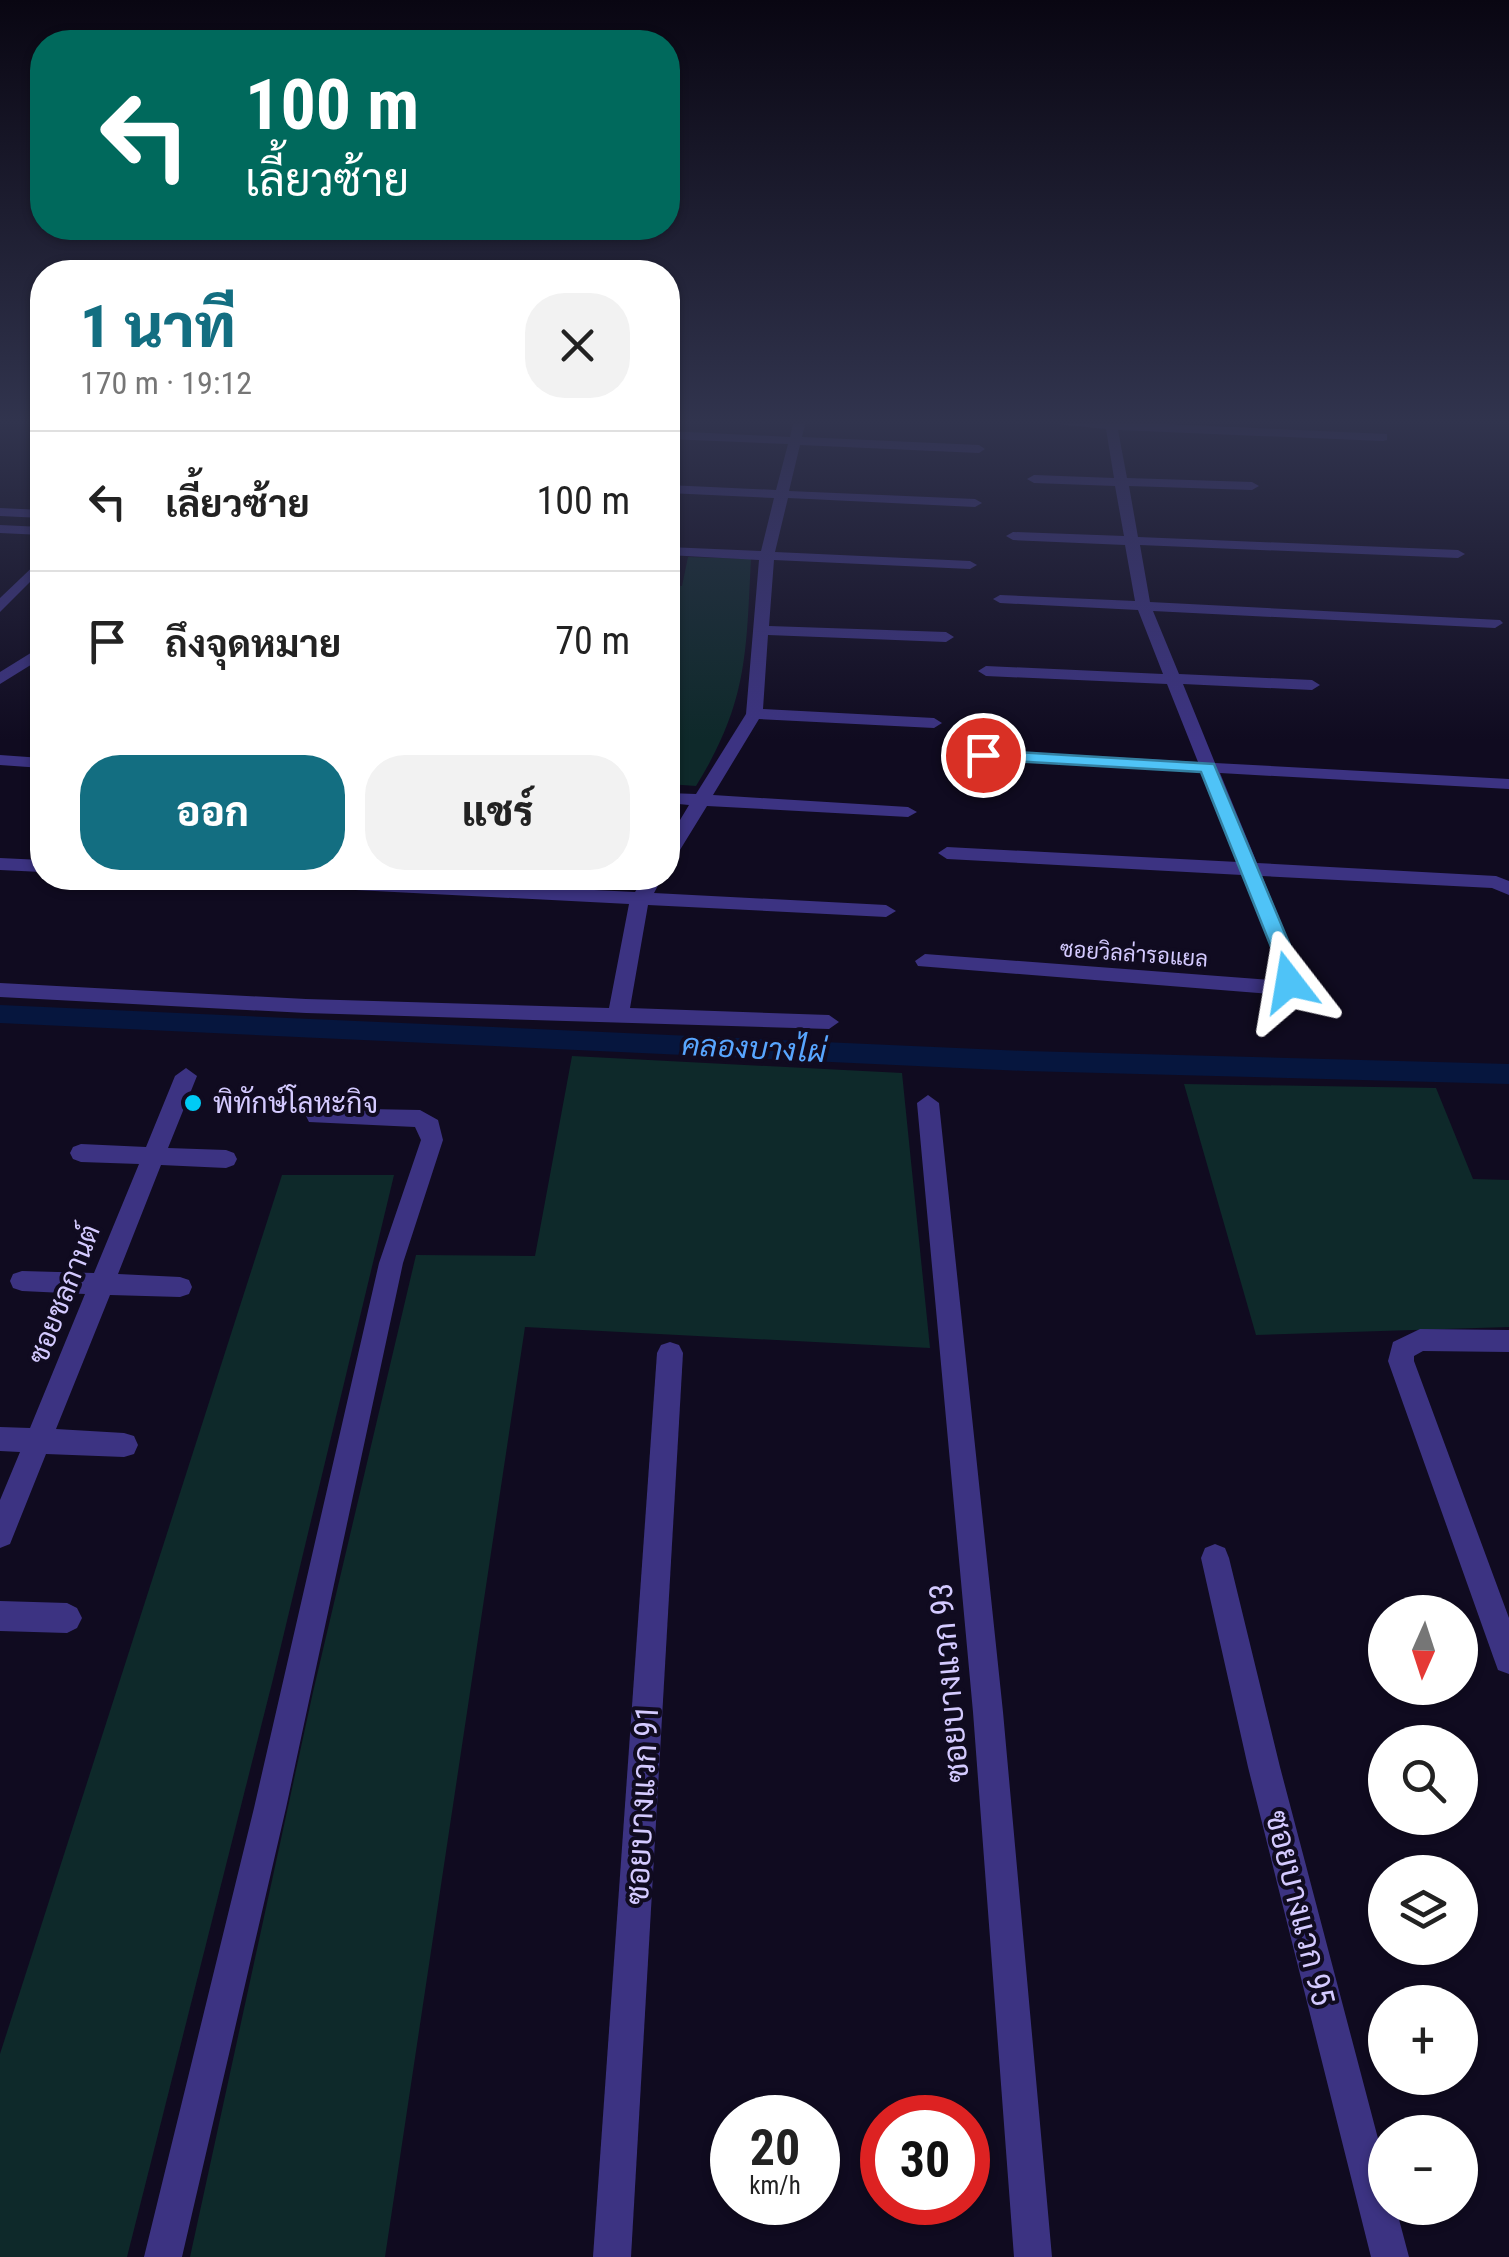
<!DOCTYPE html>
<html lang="th">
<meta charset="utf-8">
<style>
:root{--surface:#fff;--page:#f2f2f2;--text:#222;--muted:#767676;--line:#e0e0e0;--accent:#136e81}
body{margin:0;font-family:"Roboto Condensed",Sarabun,sans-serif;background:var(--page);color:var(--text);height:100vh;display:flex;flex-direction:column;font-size:38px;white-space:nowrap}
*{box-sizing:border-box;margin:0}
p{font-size:32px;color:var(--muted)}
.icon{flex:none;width:55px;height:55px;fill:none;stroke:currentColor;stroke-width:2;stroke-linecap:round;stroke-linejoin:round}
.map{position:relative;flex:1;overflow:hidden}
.panel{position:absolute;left:30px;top:260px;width:650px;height:630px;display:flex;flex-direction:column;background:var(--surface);border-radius:40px;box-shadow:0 2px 8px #0004}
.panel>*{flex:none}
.banner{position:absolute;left:30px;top:30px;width:650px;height:210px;border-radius:40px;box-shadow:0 2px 8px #0004;background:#00695c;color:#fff;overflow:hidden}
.needle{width:65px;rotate:183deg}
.fabs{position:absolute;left:1368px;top:1595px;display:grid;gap:20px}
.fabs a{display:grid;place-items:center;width:110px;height:110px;border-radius:50%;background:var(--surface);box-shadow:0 2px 8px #0004;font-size:50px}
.speed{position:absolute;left:710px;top:2095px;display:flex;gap:20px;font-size:50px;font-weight:700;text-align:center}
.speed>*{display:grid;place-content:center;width:130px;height:130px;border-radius:50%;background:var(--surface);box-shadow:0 2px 8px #0004;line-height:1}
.speed small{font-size:25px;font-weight:400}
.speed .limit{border:15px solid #d22;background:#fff;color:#111}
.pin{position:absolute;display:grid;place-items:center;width:85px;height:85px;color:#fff;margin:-42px;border:5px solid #fff;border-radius:50%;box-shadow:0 2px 10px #0007}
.me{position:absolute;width:110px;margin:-55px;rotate:346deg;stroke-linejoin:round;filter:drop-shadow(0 0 8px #0008)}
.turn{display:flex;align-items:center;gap:35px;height:210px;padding:0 50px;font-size:45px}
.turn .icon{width:130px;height:130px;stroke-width:2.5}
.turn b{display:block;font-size:70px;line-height:85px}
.round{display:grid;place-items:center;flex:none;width:105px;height:105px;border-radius:40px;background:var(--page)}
.overview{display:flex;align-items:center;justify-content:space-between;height:170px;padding:0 50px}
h1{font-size:60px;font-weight:800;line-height:75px;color:var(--accent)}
.cta{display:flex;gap:20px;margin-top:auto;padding:20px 50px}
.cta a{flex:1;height:115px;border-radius:40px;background:var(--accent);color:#fff;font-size:40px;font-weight:800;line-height:115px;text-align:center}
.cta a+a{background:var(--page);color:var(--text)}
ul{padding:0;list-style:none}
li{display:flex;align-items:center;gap:30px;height:140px;padding:0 50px;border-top:2px solid var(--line)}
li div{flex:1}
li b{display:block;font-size:38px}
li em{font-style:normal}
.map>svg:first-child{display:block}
.green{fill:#0e292a}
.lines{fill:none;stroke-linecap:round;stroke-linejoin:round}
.canal{fill:#06163e;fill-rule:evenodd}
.street{fill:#3c3382;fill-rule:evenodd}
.route{fill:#4fc3f7;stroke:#337fa1;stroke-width:2.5}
.poi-dot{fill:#00cbf5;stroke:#100b20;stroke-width:4}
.labels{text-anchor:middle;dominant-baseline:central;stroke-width:8;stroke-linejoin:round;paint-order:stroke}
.far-street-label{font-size:22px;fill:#d4caff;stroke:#100b20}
.poi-label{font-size:28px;fill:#d4caff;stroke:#100b20;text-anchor:start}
.street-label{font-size:28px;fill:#d4caff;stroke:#100b20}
.water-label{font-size:30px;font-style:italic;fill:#58a6ff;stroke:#100b20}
.near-street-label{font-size:32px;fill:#d4caff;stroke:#100b20}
</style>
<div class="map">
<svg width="1509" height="2257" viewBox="0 0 1509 2257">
<rect width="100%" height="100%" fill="#100b20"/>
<g class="green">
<path d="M688,557L751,559C746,654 748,702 696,786L668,784V585L682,586Z"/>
<path d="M572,1056L902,1073L930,1348L525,1327L385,2257H190L313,1692L416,1255L535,1256Z"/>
<path d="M1184,1084L1436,1088L1473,1179L1509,1180V1327L1256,1335Z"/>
<path d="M282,1175H394L273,1679L127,2257H0V2054Z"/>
</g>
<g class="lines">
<path class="canal" d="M0,1005L1026,1051L1509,1064V1084L1026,1071L0,1023Z"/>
<g class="street">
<path d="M793,424H805L802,437L979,445L985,449L979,453L800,445L789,491L975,499L982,503L975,507L788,498L775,552L970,561L977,565L970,569L774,560L769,626L946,632L954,637L946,642L768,635L763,709L934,718L942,723L934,728L759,719L713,795L908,807L917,812L908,817L707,806L675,858L668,860V840L689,805L668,803V793L696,794L746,714L759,560L668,555V547L761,551L774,498L668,493V485L776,490L788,444L668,439V431L790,437Z"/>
<path d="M1058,424H1164L1387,434V440L1383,441L1118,430L1127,478L1252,482L1259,486L1252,490L1129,486L1138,537L1458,550L1465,554L1458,558L1140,545L1150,602L1500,620L1503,623L1495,628L1153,611L1179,674L1312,680L1320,685L1312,690L1183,684L1215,763L1509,779V789L1220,773L1257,863L1496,876L1509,881V895L1492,888L1262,876L1302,974L1296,987L1271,994L918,966L915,961L925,954L1271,980L1282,974L1242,875L947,859L938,853L947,847L1238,862L1202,772L983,760L974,755L983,750L1198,762L1167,684L986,676L978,671L986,666L1163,674L1138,610L1000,603L993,599L1000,595L1135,601L1125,545L1013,540L1006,536L1013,532L1124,536L1115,486L1034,483L1027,479L1034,475L1114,478L1106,429Z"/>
<path d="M0,508L42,510V518L0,516Z"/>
<path d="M0,525L42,527V535L0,533Z"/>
<path d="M42,558V570L0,612V598Z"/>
<path d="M42,646V658L0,684V672Z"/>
<path d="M0,755L42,758V768L0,765Z"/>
<path d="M0,858L42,860V872L0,870Z"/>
<path d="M231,878H350L635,892L644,878H662L654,893L886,905L896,911L886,917L648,905L630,1008L829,1015L839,1022L829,1029L306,1013L0,997V983L306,999L609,1008L629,904L240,884Z"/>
<path d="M186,1068L197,1076L168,1148L226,1150L234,1153L237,1159L234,1165L226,1168L161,1165L118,1274L180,1277L189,1280L192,1287L189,1294L180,1297L110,1295L56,1429L124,1433L134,1436L138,1445L134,1454L124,1457L46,1454L10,1544L0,1548V1500L20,1452L0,1451V1427L30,1428L85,1294L22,1291L13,1288L10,1281L13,1274L22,1271L94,1273L139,1164L81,1162L73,1159L70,1153L73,1147L81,1144L146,1147L175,1076Z"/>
<path d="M928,1095L939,1103L1003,1712L1052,2257H1014L973,1712L917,1103Z"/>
<path d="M317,1108L420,1110L438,1120L443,1140L403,1263L286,1808L182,2257H144L254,1808L379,1263L421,1140L415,1127L309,1122L306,1116L309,1110Z"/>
<path d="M1420,1329L1509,1330V1352L1423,1351L1414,1356V1361L1509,1618V1674L1498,1670L1494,1659L1388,1361L1393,1342Z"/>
<path d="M670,1342L679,1345L683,1353L631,2257H593L657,1353L661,1345Z"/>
<path d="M1215,1544L1225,1548L1229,1558L1280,1767L1385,2165V2208H1396L1409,2257H1371L1248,1767L1201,1558L1205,1548Z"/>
<path d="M0,1601L67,1603L77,1608L82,1618L77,1628L67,1633L0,1631Z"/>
</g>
</g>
<linearGradient id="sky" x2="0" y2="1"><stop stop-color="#090612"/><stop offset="0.57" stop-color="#31344e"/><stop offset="1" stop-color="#31344e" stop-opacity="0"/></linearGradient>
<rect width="1509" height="740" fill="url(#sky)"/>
<path class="route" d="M983,750L1214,764L1302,974L1296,987H1282L1279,982L1282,974L1201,772L977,759V752Z"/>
<circle class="poi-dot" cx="193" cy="1103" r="10"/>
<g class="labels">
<g class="far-street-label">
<text transform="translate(1134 954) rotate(4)">ซอยวิลล่ารอแยล</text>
</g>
<g class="poi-label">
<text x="213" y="1103">พิทักษ์โลหะกิจ</text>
</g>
<g class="street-label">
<text transform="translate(64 1294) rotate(-68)">ซอยชลกานต์</text>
</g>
<g class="water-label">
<text transform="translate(754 1048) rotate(3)">คลองบางไผ่</text>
</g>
<g class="near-street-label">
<text transform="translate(949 1683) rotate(-95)">ซอยบางแวก 93</text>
<text transform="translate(642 1805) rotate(-87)">ซอยบางแวก 91</text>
<text transform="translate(1300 1908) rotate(76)">ซอยบางแวก 95</text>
</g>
</g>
</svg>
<div class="fabs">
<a><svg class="needle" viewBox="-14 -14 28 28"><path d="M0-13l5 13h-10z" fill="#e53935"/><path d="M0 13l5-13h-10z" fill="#767676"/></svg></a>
<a><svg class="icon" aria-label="search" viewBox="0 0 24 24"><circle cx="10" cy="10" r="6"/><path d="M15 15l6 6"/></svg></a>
<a><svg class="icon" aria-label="layers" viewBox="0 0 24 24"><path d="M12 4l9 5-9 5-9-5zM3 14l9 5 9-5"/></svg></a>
<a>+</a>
<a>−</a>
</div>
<div class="speed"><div>20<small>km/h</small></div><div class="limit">30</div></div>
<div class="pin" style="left:983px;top:755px;background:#d93025"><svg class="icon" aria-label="arrive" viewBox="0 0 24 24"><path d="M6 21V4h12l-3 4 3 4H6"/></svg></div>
<svg class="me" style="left:1289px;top:982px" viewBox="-20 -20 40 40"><path d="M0-17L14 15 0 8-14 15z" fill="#4fc3f7" stroke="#fff" stroke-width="4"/></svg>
<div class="banner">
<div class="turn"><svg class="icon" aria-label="left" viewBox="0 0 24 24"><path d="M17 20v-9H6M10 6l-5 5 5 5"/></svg><div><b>100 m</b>เลี้ยวซ้าย</div></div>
</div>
<section class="panel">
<div class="overview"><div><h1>1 นาที</h1><p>170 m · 19:12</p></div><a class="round"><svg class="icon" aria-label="close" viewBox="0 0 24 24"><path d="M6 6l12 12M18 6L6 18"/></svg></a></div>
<ul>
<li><svg class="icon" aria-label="left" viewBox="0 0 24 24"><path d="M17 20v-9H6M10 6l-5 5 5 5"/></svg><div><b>เลี้ยวซ้าย</b></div><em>100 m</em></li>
<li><svg class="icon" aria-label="arrive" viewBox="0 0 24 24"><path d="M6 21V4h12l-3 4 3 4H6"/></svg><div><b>ถึงจุดหมาย</b></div><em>70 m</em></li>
</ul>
<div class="cta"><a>ออก</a><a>แชร์</a></div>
</section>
</div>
